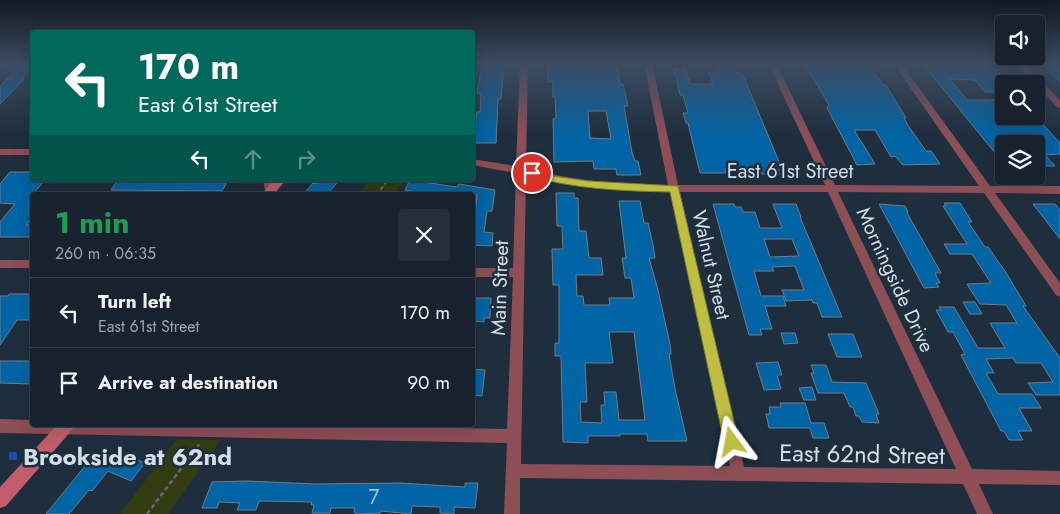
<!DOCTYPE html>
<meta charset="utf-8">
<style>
:root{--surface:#17222e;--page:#242f3a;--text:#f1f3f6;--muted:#9ea4aa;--line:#363f4a}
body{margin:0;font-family:Jost,sans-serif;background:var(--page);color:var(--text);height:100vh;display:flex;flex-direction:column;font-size:19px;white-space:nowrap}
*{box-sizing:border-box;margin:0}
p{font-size:16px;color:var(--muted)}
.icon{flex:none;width:28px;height:28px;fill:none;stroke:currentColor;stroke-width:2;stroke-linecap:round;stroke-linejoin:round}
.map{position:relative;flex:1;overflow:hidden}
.side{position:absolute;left:30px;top:192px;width:445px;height:235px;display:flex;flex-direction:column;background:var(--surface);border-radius:5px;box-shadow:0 5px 20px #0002,0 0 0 1px var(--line)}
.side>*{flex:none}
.banner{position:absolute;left:30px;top:30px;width:445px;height:152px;border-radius:5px;box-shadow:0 5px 20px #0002,0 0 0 1px var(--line);background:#00695c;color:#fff;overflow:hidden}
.fabs{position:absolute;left:995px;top:15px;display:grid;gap:10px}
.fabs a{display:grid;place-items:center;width:50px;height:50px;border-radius:5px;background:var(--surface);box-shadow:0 5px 20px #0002,0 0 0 1px var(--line);font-size:25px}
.pin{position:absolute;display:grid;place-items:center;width:42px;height:42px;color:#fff;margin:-21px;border:2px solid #fff;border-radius:50%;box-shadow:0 1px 5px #0007}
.me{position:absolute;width:55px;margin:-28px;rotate:347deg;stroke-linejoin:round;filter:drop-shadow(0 0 4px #0008)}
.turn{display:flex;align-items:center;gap:18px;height:105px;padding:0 25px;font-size:22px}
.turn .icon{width:65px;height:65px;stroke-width:2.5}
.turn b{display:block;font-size:35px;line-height:42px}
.lanes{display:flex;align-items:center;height:48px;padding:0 25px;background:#0003;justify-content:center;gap:25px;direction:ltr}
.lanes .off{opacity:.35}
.round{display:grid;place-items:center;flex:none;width:52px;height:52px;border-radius:5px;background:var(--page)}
.overview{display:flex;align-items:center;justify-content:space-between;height:85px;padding:0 25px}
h1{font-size:30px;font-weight:700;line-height:38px;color:#1e9e55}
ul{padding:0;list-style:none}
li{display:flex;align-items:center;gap:15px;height:70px;padding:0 25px;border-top:1px solid var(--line)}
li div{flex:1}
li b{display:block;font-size:19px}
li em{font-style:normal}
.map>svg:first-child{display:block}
.green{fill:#333c11}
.building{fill:#0164a4;stroke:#6c7e8f;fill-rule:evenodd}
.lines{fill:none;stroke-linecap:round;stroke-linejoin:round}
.path-far2{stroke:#5f6c7a;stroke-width:1;stroke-dasharray:3 2;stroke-linecap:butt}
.path-far1{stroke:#5f6c7a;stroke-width:2;stroke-dasharray:4 2.5;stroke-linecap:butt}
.path{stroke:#5f6c7a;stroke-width:2.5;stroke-dasharray:4.5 3;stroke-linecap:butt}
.minor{fill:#8d4e56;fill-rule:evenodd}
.secondary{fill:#c15d6d;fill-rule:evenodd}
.route{fill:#bfbe41;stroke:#7c7c2a}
.transit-dot{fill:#1a4fb4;stroke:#1f2e3d;stroke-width:2}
.labels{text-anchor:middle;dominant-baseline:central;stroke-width:5;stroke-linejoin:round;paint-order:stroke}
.street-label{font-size:20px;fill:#d4dee8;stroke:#1f2e3d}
.near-number-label{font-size:21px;fill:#9fc0d7}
.near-street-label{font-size:24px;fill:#d4dee8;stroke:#1f2e3d}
.near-poi-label{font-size:24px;font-weight:bold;fill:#d4dee8;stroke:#1f2e3d;text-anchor:start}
</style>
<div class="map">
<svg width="1060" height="514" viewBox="0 0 1060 514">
<rect width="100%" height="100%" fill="#1f2e3d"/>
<g class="green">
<path d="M369,180H404L394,195H358Z"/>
<path d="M177,439L221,440L168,514H120Z"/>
</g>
<g class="building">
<path d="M23,63H32V68L22,78H25L0,104V86Z"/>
<path d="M491,63H504L501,99H498L496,143H472V118H476L477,112H480L481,93H477L482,65H491Z"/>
<path d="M548,63H572V64L617,63L620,84H623L628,106H624L632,153L635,161H638L641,175H617L616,169H594L593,161L554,162L553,119L556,118L555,97H553V82H548ZM588,111H606L611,139L590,138Z"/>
<path d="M718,63H735L736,73H742L782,169H780L782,174H762L761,171H752V169H725L726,173H700L688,123H686L683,113H688L683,95H680L674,69H685L690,84H713L709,73H718Z"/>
<path d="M804,63H867L883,85H886L892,95L906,118H904L907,124L926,151H931L940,164L903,165L895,156L891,157L875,130H854L875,164L857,165L827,108L829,105Z"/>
<path d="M922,63L972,64L971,63H990L1004,78V92H985L975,80L950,79L967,100H1000L1004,105V116H1035L1060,143V154L1045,155L1055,166H1036V143H1004V164Z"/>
<path d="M1044,63H1060V82L1045,67H1048Z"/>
<path d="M10,172H32V180H45L32,195V217L26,225H32V237H0V222L15,204L0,203V184Z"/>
<path d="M118,180H228L222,191L111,190Z"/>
<path d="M321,180H339L327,195H303L313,183L318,184Z"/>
<path d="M410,180L457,187L459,184L495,190L492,211H487L484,232L493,233L492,246L472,245L474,224L472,222L474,215H475L477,195H430L405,190Z"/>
<path d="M556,193H574V198H578L579,231H586L589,258H601L603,275H576L577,296H583L584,305H610L609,298H634L631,278H625L622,258H626L619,201H640L644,223H648L653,245L655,258H649L658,290L670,344L671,354H669L675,389L687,441H648L647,434H620V436H588V443L563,442L561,356H555V343H559V285H553L552,249H563L562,226H557ZM609,332H634L645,420H619L616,392H604L605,405H601L602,423L581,422L580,402H587L585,363H613Z"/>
<path d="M944,203H960L972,222H968L985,247H988L1005,271L1026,306H1023L1060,358V395H1036L1028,383L1053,382L1041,363H1016L1013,358L986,359L994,373H986L998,394H1032L1041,408H1019L1032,431H1018L1023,440H1009L1004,431H1001L961,355L965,354L953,332H948L936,310H941L939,307H954L978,348H1005L990,323H1017L1006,305L980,304L973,294L967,284L991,283L972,254H950L944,244H967L943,206H946Z"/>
<path d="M713,204H734L735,207H741L743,212H755L760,228H782L773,204H796L801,217H800L842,317H822L817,303H813L812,300L786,301L782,290H804L795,266L772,267L774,271H754L761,296H783L786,306H765L772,329H760L762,335H749ZM764,239H792L799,256L770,257Z"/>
<path d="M879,204L905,206L908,212L907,213L941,273H935L940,283H936L939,287L924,288Z"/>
<path d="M1033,204H1055L1060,210V239Z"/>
<path d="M9,294H32V320H17L0,345V296H8Z"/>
<path d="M474,298H491L490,318H484V322L472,321Z"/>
<path d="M963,302H975L982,314H970Z"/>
<path d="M781,333H795L798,343L784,344Z"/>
<path d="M828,334H853L862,357H837Z"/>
<path d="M0,361H32V384L0,383Z"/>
<path d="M778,362L782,375H777L781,389L764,390L756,363Z"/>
<path d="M811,365H826L832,382L866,383L879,414H876L879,423L862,422L859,416H856L853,407H850L844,393H818L811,373H814Z"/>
<path d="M472,369L485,370L482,396L472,395Z"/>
<path d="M812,387L816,400H804L799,388Z"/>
<path d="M780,403H805L811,423H824L829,438H813L810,428H769L766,414H770L769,407H781Z"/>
<path d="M94,455L123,465L130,457L145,463L131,481L108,471L92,491L89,490L69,514H46Z"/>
<path d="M247,481L316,484L400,483L465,487V483H478L475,508L454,507V514L440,513V507L412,506L411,514L381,511L380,513L357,514L354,512L355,508H331L330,513H312L314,505H311L312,502L259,501L256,510H237L240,503L219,502L217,508H202L212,482Z"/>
</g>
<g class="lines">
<path class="path-far2" d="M385,183L387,180"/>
<path class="path-far1" d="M377,195L386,182"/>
<path class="path" d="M147,514L201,442"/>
<g class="minor">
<path d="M520,63H528L526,168C572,181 620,184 668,185L644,63H652L678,185H825L768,63H776L835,185L979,186L893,63H901L990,186H1060V194L995,193L1060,283V297L1056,295L984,193L838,192L972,469L1060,471V485L979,484L993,514H977L963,484L520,478V514H504L507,443L0,433V419L32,420V425H295L507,429L513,277H472V268H513L516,173L472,165V159L516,166ZM526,175C573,188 621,191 670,192L730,466L521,464ZM680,192H828L956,469L744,467Z"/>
<path d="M1015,63H1023L1060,100V108L1057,107Z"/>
<rect x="0" y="149" width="32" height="6"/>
<path d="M263,180H273L275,192L274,195H266Z"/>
<rect x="0" y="260" width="32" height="8"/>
</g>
<g class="secondary">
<path d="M274,180H286L273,195H261Z"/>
<path d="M57,425H75L72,430L6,506L0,508V487Z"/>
</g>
</g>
<linearGradient id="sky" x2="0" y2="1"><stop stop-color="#111922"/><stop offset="0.47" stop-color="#3c4c62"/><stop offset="1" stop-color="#3c4c62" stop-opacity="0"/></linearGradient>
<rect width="1060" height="135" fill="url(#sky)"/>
<path class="route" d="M532,170L553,176L588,181L678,186L739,442L737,447L732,449L727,447L724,442L670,192C621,191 575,189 528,176V171Z"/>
<rect class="transit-dot" x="8" y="451" width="10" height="10" rx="2.5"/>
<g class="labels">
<g class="street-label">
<text x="790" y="171">East 61st Street</text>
<text transform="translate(711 265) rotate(77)">Walnut Street</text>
<text transform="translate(895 280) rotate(65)">Morningside Drive</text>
<text transform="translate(500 288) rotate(-88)">Main Street</text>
</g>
<g class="near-number-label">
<text x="374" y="497">7</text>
</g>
<g class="near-street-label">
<text transform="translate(862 454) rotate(1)">East 62nd Street</text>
</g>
<g class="near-poi-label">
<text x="23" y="456">Brookside at 62nd</text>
</g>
</g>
</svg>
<div class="fabs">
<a><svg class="icon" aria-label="sound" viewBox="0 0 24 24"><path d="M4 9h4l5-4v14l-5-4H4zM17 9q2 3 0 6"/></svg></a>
<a><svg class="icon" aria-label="search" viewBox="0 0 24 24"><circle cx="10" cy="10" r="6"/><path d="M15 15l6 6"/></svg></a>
<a><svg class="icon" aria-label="layers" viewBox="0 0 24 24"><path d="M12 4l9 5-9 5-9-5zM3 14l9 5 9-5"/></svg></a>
</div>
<div class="pin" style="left:532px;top:173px;background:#d93025"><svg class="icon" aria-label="arrive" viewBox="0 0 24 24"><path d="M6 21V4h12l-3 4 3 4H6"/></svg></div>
<svg class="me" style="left:732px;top:442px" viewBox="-20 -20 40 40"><path d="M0-17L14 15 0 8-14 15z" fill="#bfbe41" stroke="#fff" stroke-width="4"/></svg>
<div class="banner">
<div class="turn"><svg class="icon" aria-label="left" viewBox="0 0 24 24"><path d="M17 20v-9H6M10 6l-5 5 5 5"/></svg><div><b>170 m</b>East 61st Street</div></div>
<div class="lanes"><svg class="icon" aria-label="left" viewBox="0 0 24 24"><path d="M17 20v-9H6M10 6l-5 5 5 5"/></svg><svg class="icon off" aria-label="ahead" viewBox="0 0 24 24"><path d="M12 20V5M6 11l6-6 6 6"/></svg><svg class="icon off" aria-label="right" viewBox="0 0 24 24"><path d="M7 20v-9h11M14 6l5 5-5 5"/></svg></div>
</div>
<section class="side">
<div class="overview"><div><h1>1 min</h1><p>260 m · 06:35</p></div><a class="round"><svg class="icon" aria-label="close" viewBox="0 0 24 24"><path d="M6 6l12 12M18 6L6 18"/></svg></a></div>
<ul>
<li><svg class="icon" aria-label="left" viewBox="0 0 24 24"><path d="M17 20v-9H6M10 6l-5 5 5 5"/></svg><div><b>Turn left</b><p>East 61st Street</p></div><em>170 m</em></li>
<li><svg class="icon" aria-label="arrive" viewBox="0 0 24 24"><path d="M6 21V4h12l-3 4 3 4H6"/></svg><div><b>Arrive at destination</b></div><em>90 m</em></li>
</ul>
</section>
</div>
